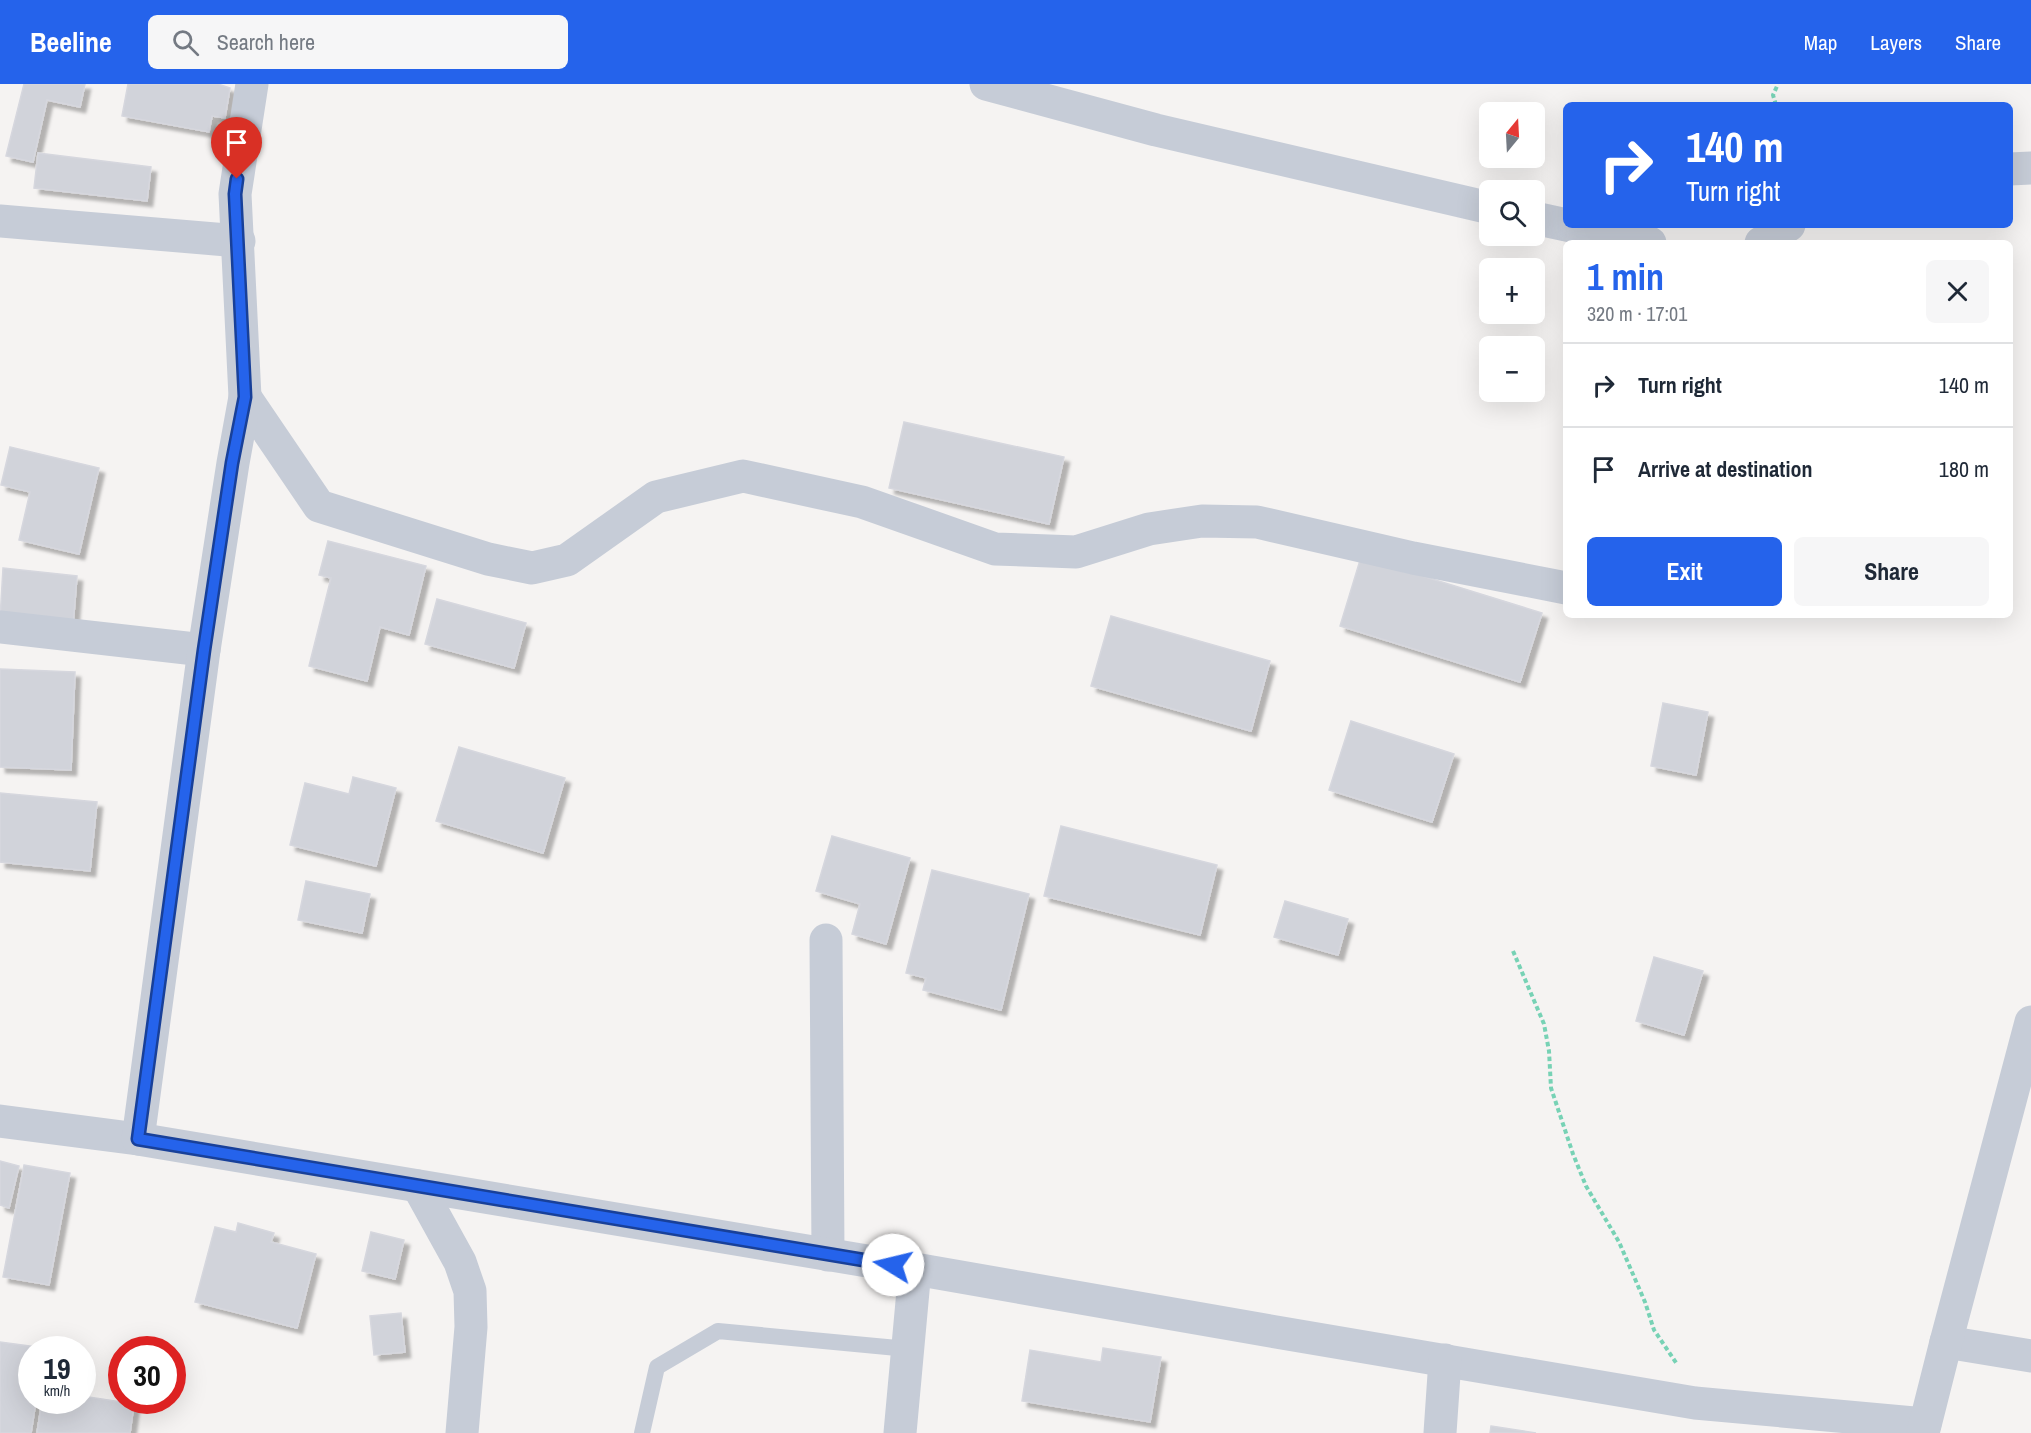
<!DOCTYPE html>
<meta charset="utf-8">
<style>
:root{--surface:#fff;--page:#f6f6f7;--text:#1f2937;--muted:#747a83;--line:#e0e1e3;--accent:#2563eb}
body{margin:0;font-family:"Archivo Narrow",sans-serif;background:var(--page);color:var(--text);height:100vh;display:flex;flex-direction:column;font-size:22px;white-space:nowrap}
*{box-sizing:border-box;margin:0}
p{font-size:20px;color:var(--muted)}
.icon{flex:none;width:33px;height:33px;fill:none;stroke:currentColor;stroke-width:2;stroke-linecap:round;stroke-linejoin:round}
.map{position:relative;flex:1;overflow:hidden}
.drawer{position:absolute;left:1563px;top:156px;width:450px;height:378px;display:flex;flex-direction:column;background:var(--surface);border-radius:9px;box-shadow:0 6px 24px #0002}
.drawer>*{flex:none}
.guide{position:absolute;left:1563px;top:18px;width:450px;height:126px;border-radius:9px;box-shadow:0 6px 24px #0002;background:#2563eb;color:#fff;overflow:hidden}
.needle{width:39px;rotate:18deg}
.fabs{position:absolute;left:1479px;top:18px;display:grid;gap:12px}
.fabs a{display:grid;place-items:center;width:66px;height:66px;border-radius:9px;background:var(--surface);box-shadow:0 6px 24px #0002;font-size:30px}
.speed{position:absolute;left:18px;top:1252px;display:flex;gap:12px;font-size:30px;font-weight:700;text-align:center}
.speed>*{display:grid;place-content:center;width:78px;height:78px;border-radius:50%;background:var(--surface);box-shadow:0 6px 24px #0002;line-height:1}
.speed small{font-size:15px;font-weight:400}
.speed .limit{border:9px solid #d22;background:#fff;color:#111}
.pin{position:absolute;display:grid;place-items:center;width:51px;height:51px;color:#fff;margin:-62px -26px;border-radius:50% 50% 50% 0;rotate:-45deg;box-shadow:0 0 6px #0007}
.pin .icon{rotate:45deg}
.me{position:absolute;width:66px;margin:-33px;rotate:279deg;stroke-linejoin:round;filter:drop-shadow(0 0 4px #0008)}
.turn{display:flex;align-items:center;gap:21px;height:126px;padding:0 24px;font-size:27px}
.turn .icon{width:78px;height:78px;stroke-width:2.5}
.turn b{display:block;font-size:42px;line-height:51px}
.round{display:grid;place-items:center;flex:none;width:63px;height:63px;border-radius:9px;background:var(--page)}
.summary{display:flex;align-items:center;justify-content:space-between;height:102px;padding:0 24px}
h1{font-size:36px;font-weight:700;line-height:45px;color:var(--accent)}
.primary-button{display:flex;gap:12px;margin-top:auto;padding:12px 24px}
.primary-button a{flex:1;height:69px;border-radius:9px;background:var(--accent);color:#fff;font-size:24px;font-weight:700;line-height:69px;text-align:center}
.primary-button a+a{background:var(--page);color:var(--text)}
ul{padding:0;list-style:none}
li{display:flex;align-items:center;gap:18px;height:84px;padding:0 24px;border-top:2px solid var(--line)}
li div{flex:1}
li b{display:block;font-size:22px}
li em{font-style:normal}
header{display:flex;align-items:center;gap:36px;box-sizing:border-box;height:84px;padding:0 30px;background:var(--accent);color:#fff}
header strong{font-size:28px}
nav{display:flex;gap:33px;margin-inline-start:auto;font-size:21px}
.search{width:420px;height:54px;background:var(--page);display:flex;align-items:center;gap:15px;box-sizing:border-box;padding:0 21px;border-radius:9px;color:var(--muted);font-size:22px}
.map>svg:first-child{display:block}
.building{fill:#d1d3da;stroke:#d6d7de;stroke-width:1.5;filter:url(#shadow)}
.lines{fill:none;stroke-linecap:round;stroke-linejoin:round}
.path{stroke:#77d2b5;stroke-width:4;stroke-dasharray:4.5 3;stroke-linecap:butt}
.lane{stroke:#c6ccd7;stroke-width:16}
.street{stroke:#c6ccd7;stroke-width:33}
.route-casing{stroke:#184099;stroke-width:15}
.route{stroke:#2563eb;stroke-width:10}
</style>
<header>
<strong>Beeline</strong>
<div class="search"><svg class="icon" aria-label="search" viewBox="0 0 24 24"><circle cx="10" cy="10" r="6"/><path d="M15 15l6 6"/></svg>Search here</div>
<nav><a>Map</a><a>Layers</a><a>Share</a></nav>
</header>
<div class="map">
<svg width="2031" height="1349" viewBox="0 0 2031 1349">
<defs>
<filter id="shadow"><feDropShadow dx="5.5" dy="5.5" stdDeviation="1.5" flood-color="#0004"/></filter>
</defs>
<rect width="100%" height="100%" fill="#f5f3f2"/>
<g class="building">
<path d="M24,0H85L80,23L47,16L33,78L6,72Z"/>
<path d="M128,0H218L230,4L225,34L212,32L209,48L122,32Z"/>
<path d="M38,69L151,83L147,117L34,104Z"/>
<path d="M904,338L1064,373L1049,440L889,404Z"/>
<path d="M10,363L99,384L79,470L19,456L30,408L1,401Z"/>
<path d="M328,457L426,482L409,551L380,543L367,597L309,582L331,494L319,491Z"/>
<path d="M1361,473L1542,529L1520,598L1340,542Z"/>
<path d="M3,484L77,492L73,542L0,535Z"/>
<path d="M437,515L526,539L514,584L425,560Z"/>
<path d="M1111,532L1270,577L1251,647L1091,602Z"/>
<path d="M0,585L75,588L71,686L0,683Z"/>
<path d="M1663,619L1708,628L1696,691L1651,682Z"/>
<path d="M1351,637L1454,670L1432,738L1329,706Z"/>
<path d="M459,663L565,694L543,769L436,737Z"/>
<path d="M353,693L396,704L376,782L290,761L305,699L349,710Z"/>
<path d="M0,709L97,718L90,787L0,778Z"/>
<path d="M1061,742L1217,781L1200,851L1044,812Z"/>
<path d="M832,752L910,774L886,860L852,850L860,820L816,807Z"/>
<path d="M932,786L1029,810L1001,926L923,906L926,894L906,889Z"/>
<path d="M306,797L370,810L362,849L298,836Z"/>
<path d="M1285,817L1348,835L1338,871L1274,853Z"/>
<path d="M1654,873L1703,887L1684,951L1636,937Z"/>
<path d="M0,1077L19,1082L9,1124L0,1121Z"/>
<path d="M24,1081L70,1089L49,1201L3,1193Z"/>
<path d="M238,1139L274,1149L271,1158L316,1170L297,1244L195,1218L215,1143L236,1148Z"/>
<path d="M371,1148L404,1156L395,1195L362,1187Z"/>
<path d="M401,1229L405,1268L374,1271L370,1232Z"/>
<path d="M0,1258L44,1264V1266H32V1317H36L31,1349H0Z"/>
<path d="M1103,1264L1161,1273L1150,1338L1022,1317L1030,1266L1101,1278Z"/>
<path d="M82,1312L134,1320L130,1349H37L42,1317H82Z"/>
<path d="M1491,1342L1536,1349H1490Z"/>
</g>
<g class="lines">
<g class="path">
<path d="M1776,21L1773,11L1778,0"/>
<path d="M1513,867L1544,940L1549,967L1551,1004L1573,1070L1586,1102L1619,1158L1645,1218L1654,1246L1677,1280"/>
</g>
<path class="lane" d="M642,1349L657,1283L718,1247L908,1265"/>
<g class="street">
<path d="M986,0L1156,46L1490,124"/>
<path d="M2010,85L2031,84"/>
<path d="M1534,134L1650,159"/>
<path d="M0,137L239,157"/>
<path d="M1761,159L1789,141"/>
<path d="M245,313L319,422L488,475L532,484L567,476L656,413L743,392L862,418L995,465L1076,468L1149,445L1202,437L1257,438L1413,474L1566,504"/>
<path d="M0,543L204,566"/>
<path d="M826,856L828,1171"/>
<path d="M0,1037L138,1055L915,1185L1276,1248L1695,1319L1925,1340"/>
<path d="M138,1055L204,566L233,379L245,313L235,110L252,0"/>
<path d="M418,1102L460,1178L470,1207L471,1243L462,1349"/>
<path d="M1946,1258L2031,1272"/>
<path d="M900,1349L915,1185"/>
<path d="M1440,1349L1445,1276"/>
<path d="M1923,1349L1946,1258L2031,938"/>
</g>
</g>
<g class="lines">
<defs>
<path id="route" d="M237,95L235,110L245,313L232,379L204,566L138,1055L893,1181"/>
</defs>
<use href="#route" class="route-casing"/>
<use href="#route" class="route"/>
</g>
</svg>
<div class="fabs">
<a><svg class="needle" viewBox="-14 -14 28 28"><path d="M0-13l5 13h-10z" fill="#e53935"/><path d="M0 13l5-13h-10z" fill="#747a83"/></svg></a>
<a><svg class="icon" aria-label="search" viewBox="0 0 24 24"><circle cx="10" cy="10" r="6"/><path d="M15 15l6 6"/></svg></a>
<a>+</a>
<a>−</a>
</div>
<div class="speed"><div>19<small>km/h</small></div><div class="limit">30</div></div>
<div class="pin" style="left:237px;top:95px;background:#d93025"><svg class="icon" aria-label="arrive" viewBox="0 0 24 24"><path d="M6 21V4h12l-3 4 3 4H6"/></svg></div>
<svg class="me" style="left:893px;top:1181px" viewBox="-20 -20 40 40"><circle r="19" fill="#fff"/><path d="M0-13L10 11 0 6-10 11z" fill="#2563eb"/></svg>
<div class="guide">
<div class="turn"><svg class="icon" aria-label="right" viewBox="0 0 24 24"><path d="M7 20v-9h11M14 6l5 5-5 5"/></svg><div><b>140 m</b>Turn right</div></div>
</div>
<section class="drawer">
<div class="summary"><div><h1>1 min</h1><p>320 m · 17:01</p></div><a class="round"><svg class="icon" aria-label="close" viewBox="0 0 24 24"><path d="M6 6l12 12M18 6L6 18"/></svg></a></div>
<ul>
<li><svg class="icon" aria-label="right" viewBox="0 0 24 24"><path d="M7 20v-9h11M14 6l5 5-5 5"/></svg><div><b>Turn right</b></div><em>140 m</em></li>
<li><svg class="icon" aria-label="arrive" viewBox="0 0 24 24"><path d="M6 21V4h12l-3 4 3 4H6"/></svg><div><b>Arrive at destination</b></div><em>180 m</em></li>
</ul>
<div class="primary-button"><a>Exit</a><a>Share</a></div>
</section>
</div>
